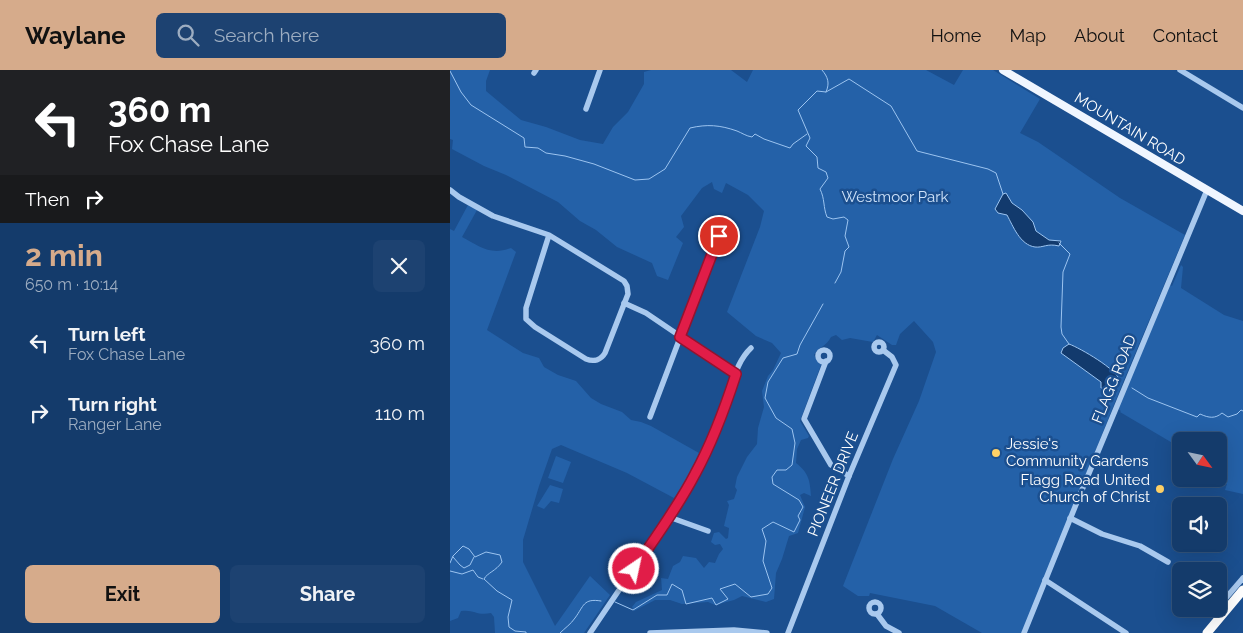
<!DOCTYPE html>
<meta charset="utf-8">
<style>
:root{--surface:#143b6b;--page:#1d4271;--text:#f1f3f6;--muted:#9dadc1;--line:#33557e;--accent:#d6ab8b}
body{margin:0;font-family:Raleway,sans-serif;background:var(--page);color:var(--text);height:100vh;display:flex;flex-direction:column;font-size:19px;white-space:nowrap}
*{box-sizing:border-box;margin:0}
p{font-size:16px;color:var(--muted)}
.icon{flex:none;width:28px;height:28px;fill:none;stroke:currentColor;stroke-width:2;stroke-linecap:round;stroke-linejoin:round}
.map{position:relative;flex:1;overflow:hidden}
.side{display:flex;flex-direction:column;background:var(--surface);width:450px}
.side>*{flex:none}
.guide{background:#202124;color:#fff;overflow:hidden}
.needle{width:32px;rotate:123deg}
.buttons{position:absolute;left:722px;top:362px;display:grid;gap:10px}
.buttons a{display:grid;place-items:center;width:55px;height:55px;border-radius:8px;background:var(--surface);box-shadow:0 5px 20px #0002,0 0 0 1px var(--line);font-size:25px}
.pin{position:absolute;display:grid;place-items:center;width:42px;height:42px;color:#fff;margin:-21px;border:2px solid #fff;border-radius:50%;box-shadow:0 1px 5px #0007}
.me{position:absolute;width:55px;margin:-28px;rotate:34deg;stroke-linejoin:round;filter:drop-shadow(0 0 4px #0008)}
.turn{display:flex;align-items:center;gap:18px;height:105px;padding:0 25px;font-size:22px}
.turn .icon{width:65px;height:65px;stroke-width:2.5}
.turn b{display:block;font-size:35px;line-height:42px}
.then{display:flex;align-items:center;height:48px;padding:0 25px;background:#0003;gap:10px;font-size:19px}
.round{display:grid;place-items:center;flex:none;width:52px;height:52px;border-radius:8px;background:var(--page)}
.headline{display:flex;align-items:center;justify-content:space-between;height:85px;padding:0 25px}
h1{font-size:30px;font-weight:700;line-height:38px;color:var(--accent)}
.button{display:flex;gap:10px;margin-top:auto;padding:10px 25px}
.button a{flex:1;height:58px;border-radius:8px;background:var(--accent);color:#111;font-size:20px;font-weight:700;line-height:58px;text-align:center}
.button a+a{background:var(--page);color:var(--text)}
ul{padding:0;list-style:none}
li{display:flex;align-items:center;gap:15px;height:70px;padding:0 25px}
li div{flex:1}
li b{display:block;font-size:19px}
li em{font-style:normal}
header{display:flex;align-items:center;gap:30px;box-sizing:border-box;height:70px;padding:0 25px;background:var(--accent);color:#111}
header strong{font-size:24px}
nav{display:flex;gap:28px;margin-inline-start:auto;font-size:18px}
.search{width:350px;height:45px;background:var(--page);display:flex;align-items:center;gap:12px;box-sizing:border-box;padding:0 18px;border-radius:8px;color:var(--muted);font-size:19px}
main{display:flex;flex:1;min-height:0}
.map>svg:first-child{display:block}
.green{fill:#2461a8}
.water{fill:#123a6d;stroke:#9cc4f0}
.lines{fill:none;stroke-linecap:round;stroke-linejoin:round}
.stream{stroke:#9cc4f0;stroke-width:1}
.minor{stroke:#a9c9ee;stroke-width:5.5}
.major{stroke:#f0f6ff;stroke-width:8}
.highway{stroke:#fff;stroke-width:9}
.route-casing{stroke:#92132f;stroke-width:12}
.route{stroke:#e11d48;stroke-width:9}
.poi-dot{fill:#ffd166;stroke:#1b4f8f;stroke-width:2}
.labels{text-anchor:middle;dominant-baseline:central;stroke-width:5;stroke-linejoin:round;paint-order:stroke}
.street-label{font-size:15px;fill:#fff;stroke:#1b4f8f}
.park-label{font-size:15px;fill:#cfe3fa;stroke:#1b4f8f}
.poi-label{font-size:15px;fill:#fff;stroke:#1b4f8f;text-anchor:start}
</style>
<header>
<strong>Waylane</strong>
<div class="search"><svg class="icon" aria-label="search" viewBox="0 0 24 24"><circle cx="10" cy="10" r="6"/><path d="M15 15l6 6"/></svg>Search here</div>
<nav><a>Home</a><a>Map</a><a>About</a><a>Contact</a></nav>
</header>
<main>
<section class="side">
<div class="guide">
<div class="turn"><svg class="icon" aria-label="left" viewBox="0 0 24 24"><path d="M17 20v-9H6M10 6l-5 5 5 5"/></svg><div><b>360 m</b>Fox Chase Lane</div></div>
<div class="then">Then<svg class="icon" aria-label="right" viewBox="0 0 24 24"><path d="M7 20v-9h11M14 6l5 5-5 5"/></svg></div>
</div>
<div class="headline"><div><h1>2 min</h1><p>650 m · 10:14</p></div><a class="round"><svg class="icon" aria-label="close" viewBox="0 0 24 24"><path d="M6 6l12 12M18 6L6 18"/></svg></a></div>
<ul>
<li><svg class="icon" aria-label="left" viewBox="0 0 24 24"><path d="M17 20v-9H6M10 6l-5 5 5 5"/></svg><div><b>Turn left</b><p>Fox Chase Lane</p></div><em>360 m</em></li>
<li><svg class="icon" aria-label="right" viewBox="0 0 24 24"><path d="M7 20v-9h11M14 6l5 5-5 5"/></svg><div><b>Turn right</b><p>Ranger Lane</p></div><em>110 m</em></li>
</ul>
<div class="button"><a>Exit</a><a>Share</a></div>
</section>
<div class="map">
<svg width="793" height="563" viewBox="0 0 793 563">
<rect width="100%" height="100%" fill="#1b4f8f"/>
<g class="green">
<path d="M0,0H40L36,11V21L71,50L96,57L130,70L153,74L163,57L178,42L194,14V2L201,0H281L297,12L303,0H476L504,15L513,0H543L590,29L570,63L588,72L670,128L735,165L674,310L572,563H532L485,536L420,523L419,526H408L393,516L443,389L469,331L486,282L483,272L464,251L450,264L446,275H442L427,265L423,272L400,268L392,270L386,265L381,267C376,277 369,276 364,285L371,295L350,351L359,366L358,368L351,370L347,379L346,393C359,403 360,411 361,426L354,423L350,425L355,437L348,463L339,466L332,489L326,503L324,529L316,532L292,526L284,530L265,535L258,532L232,534L220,530H205L184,541L182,537L186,532L212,520L211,508L218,509L223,496L230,492L233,486L246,488L254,498L259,492L265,493L269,484L273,479L270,474L265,475L261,472L264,463L269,462L276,469L278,468L279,458L274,456L279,435L277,431L284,429L287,420L285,417L287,407L297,387L307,374L308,358L314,337L312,321L318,306L323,300L331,283L322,273L306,266L277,242L310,157L314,141L298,125L276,113L272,123L264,119L262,112L252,118L231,146L234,157L226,167L233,173L218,210L207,206L202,193L167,177L146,160L130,151L108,132L56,105L34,96L2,79L3,70L0,69Z"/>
<path d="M18,135L27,140L12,167C29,176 40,186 61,178L66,182L37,260L73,283L89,288L94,297L108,305L126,311L141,328L151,334L172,342L181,350L191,352L201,356L249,383L236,410L224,428L177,403L111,375L102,379L89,416L73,470V492L105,556L140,506L160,525L134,563H45L44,547L41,543C27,546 24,539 11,541L8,548L0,551V159L4,161Z"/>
<path d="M731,195L733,197L731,218L774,245L793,251V424L775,420L777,414L761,409H769V371H731V378L670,342L671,341L668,339L720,215L722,216Z"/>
<path d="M106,386L121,392L113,413L98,408Z"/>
<path d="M100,415L113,419L109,433L101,431L94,439L87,436Z"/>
</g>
<g class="water">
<path d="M556,123L562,133L572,140L583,152L586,161L599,170L611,171L609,176C597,173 593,178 585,177C570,175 563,156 557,145L548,143L545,139L553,124Z"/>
<path d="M619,274C630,278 668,300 669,310L664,319L658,321L651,318V312L611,283L613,278Z"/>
</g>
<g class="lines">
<g class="stream">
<path d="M372,0C378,7 380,13 376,22"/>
<path d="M0,1L11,22L21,35L74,68L75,77L88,78L96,83L115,86L144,94L185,110L199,109L215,99L240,58C257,54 270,55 287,61C292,63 296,66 302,67L305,64L314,69L340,78L343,74L357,64"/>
<path d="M609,173L620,184L613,202L611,257L612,264L619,274"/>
<path d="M385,213L391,202L395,181L399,177L395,166L398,150L394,147L383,149L377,147C373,137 375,129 370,119L378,108L376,102L368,98L367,87L356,76L360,68L348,40L367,21L376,22L399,9L441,36L467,81L538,99L546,103L553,124"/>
<path d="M682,318L698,328L747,347L750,344C759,348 765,349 772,343L778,347L787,344L791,340L793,341"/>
<path d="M3,487L10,495L14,498L20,495L24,487"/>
<path d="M0,493L3,486L13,476L19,479L25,487L36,482L50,485L52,492C46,501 37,503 34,509L47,521L62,530L58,547L59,557L65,561L76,562V563"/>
<path d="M0,501L12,504L23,500L28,507L33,509"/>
<path d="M165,532L183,540L207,525H217L222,514L232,520L236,534L262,528L266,535L278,529L270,519L285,514L301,527L318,524L322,518L313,491L316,471L312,459L323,452L344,462L350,450L348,446L353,437L349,430L323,414L322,407L327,400H336L342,395L345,373L342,359L326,348L315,328L318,312L333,288L347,284L350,275L373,234"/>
<path d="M110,563C115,558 121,554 125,548C134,536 133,528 151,531"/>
</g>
<g class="minor">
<path d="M730,0L793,38"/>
<path d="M84,3L86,0"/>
<path d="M136,39L150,0"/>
<path d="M0,120L9,127L43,146L99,165L174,211L177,216L178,224L155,283C151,290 144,292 136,289L85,257L76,249V238L99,165"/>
<path d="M174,233L196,243L286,304"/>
<circle cx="429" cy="277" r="5"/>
<circle cx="374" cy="286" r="6"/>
<path d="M376,291L354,349L381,395L399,406"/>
<path d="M200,347L275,149"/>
<path d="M219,447L258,461"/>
<path d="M620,448L652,464L690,476L718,492"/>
<path d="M595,510L676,563"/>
<circle cx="425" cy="538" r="6"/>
<path d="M769,536L793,508"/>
<path d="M427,544L436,556L449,563"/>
<path d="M140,563L238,418C253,390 264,359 276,329C283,312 287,291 301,278"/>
<path d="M200,563L284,560L317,563"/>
<path d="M338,563L399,406L446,295L442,287L433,280"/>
<path d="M574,563L627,432L757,120"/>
</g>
<path class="major" d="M553,0L793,141"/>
<path class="highway" d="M757,563L793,520"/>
</g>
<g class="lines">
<defs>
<path id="route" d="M184,499C205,468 228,437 245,404C262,373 275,338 286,304L230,267L269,166"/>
</defs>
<use href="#route" class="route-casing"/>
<use href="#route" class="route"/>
</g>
<g class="poi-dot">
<circle cx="546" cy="383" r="5"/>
<circle cx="710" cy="419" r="5"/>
</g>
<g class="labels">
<g class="street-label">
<text transform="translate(680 59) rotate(31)">MOUNTAIN ROAD</text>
<text transform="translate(664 309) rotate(-68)">FLAGG ROAD</text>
<text transform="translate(383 414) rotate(-68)">PIONEER DRIVE</text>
</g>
<g class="park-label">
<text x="445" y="127">Westmoor Park</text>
</g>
<g class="poi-label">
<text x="556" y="374">Jessie's<tspan x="556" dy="17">Community Gardens</tspan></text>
<text x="700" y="410" text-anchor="end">Flagg Road United<tspan x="700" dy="17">Church of Christ</tspan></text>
</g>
</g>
</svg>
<div class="buttons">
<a><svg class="needle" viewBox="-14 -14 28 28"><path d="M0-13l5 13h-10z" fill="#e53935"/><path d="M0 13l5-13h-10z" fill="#9dadc1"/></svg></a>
<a><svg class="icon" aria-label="sound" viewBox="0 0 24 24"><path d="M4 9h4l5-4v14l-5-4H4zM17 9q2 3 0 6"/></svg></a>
<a><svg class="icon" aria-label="layers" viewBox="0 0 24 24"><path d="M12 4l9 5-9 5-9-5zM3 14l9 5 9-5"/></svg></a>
</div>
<div class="pin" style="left:269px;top:166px;background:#d93025"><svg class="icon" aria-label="arrive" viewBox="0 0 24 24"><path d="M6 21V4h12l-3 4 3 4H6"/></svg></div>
<svg class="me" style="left:184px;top:499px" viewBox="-20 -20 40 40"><circle r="17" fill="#e11d48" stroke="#fff" stroke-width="3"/><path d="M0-11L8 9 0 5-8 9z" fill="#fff"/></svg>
</div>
</main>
